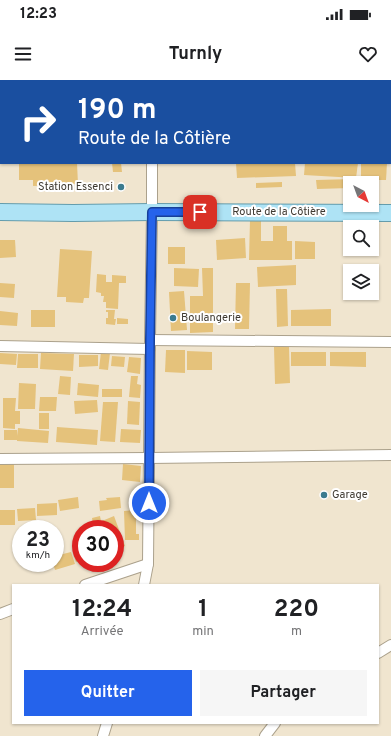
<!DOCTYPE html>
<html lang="fr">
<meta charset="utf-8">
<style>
:root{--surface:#fff;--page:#f6f6f6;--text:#202124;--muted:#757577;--accent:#2563eb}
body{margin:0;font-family:Overpass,sans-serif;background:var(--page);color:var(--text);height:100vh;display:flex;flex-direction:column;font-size:15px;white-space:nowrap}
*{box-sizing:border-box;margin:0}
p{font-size:13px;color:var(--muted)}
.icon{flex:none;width:22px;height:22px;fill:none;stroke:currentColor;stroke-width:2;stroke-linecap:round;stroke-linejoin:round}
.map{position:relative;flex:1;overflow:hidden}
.side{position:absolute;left:12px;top:504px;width:367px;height:140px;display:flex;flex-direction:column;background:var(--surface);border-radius:0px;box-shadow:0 1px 3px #0004}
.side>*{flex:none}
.hud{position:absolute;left:0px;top:0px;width:391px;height:84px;box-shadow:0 1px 3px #0004;background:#1a4fa0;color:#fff;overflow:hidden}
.needle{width:26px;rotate:139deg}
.controls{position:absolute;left:343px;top:96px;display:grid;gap:8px}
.controls a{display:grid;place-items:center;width:36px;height:36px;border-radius:0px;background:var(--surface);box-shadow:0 1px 3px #0004;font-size:20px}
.speed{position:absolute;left:12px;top:440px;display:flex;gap:8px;font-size:20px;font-weight:700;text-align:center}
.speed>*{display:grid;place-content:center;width:52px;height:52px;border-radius:50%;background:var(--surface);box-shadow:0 1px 3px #0004;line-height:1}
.speed small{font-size:10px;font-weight:400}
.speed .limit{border:6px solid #d22;background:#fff;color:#111}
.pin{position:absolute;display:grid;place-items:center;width:34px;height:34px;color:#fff;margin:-17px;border-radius:8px;box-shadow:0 2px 6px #0006}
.me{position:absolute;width:44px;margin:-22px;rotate:0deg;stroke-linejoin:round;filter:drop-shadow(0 0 3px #0008)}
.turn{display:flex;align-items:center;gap:14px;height:84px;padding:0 12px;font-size:18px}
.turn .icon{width:52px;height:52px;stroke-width:2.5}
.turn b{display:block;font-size:28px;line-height:34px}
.eta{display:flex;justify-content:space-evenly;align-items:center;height:68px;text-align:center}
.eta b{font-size:24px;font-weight:700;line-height:28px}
.action{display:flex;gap:8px;margin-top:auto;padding:8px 12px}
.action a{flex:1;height:46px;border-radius:0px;background:var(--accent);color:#fff;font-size:16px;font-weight:700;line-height:46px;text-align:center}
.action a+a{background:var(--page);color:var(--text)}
.status{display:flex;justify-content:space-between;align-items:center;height:28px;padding:0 20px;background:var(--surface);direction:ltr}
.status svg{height:11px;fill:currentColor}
header{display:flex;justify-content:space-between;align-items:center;height:52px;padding:0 12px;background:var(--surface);font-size:18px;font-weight:700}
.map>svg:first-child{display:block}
.building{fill:#e5c27b}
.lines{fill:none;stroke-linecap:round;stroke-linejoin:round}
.street-casing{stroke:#aba18c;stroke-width:12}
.primary-casing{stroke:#649cac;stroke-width:18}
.street{stroke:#fff;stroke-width:10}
.primary{stroke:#aee3f5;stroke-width:16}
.route-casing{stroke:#184099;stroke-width:10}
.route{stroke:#2563eb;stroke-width:7}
.poi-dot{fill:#3b7b8f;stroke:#fff;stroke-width:1.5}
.labels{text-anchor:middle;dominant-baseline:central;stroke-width:4;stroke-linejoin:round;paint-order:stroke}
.poi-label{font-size:11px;fill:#3e3931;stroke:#fff;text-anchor:start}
.street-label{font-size:11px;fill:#3e3931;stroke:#fff}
</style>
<div class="status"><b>12:23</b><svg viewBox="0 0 49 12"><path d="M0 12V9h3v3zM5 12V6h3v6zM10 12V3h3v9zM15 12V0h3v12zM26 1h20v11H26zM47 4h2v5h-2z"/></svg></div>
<header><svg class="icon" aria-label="menu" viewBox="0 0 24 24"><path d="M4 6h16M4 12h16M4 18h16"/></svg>Turnly<svg class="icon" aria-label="heart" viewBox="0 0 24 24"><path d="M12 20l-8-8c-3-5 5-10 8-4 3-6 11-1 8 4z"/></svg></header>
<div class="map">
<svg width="391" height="656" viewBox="0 0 391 656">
<rect width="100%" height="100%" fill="#f0e5cf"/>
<g class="building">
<path d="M19,83H77L78,104L33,106V100H19Z"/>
<path d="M112,83H121L122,92H113Z"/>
<path d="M236,83H295L296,96L237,98Z"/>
<path d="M305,83H358L356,98L304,95Z"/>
<path d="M361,83H387L386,100H361Z"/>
<path d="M353,99V103H350V108L317,109L316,100Z"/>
<path d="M282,102V107L256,108V103Z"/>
<path d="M250,140H261V161H273V146H287V161H292V180H249Z"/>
<path d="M245,158L246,178L217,180L216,160Z"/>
<path d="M0,160H15L16,177L0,178Z"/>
<path d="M295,161L315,162V179H295Z"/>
<rect x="168" y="167" width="17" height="17"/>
<path d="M60,169L92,171L89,218H84L83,223L66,222V217H57Z"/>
<path d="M296,185V205L258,207L257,187Z"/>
<path d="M174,188L199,189L198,207L174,206Z"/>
<path d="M202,188H213V252L190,253V216H203Z"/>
<path d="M97,194L106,195V202H112V195L126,196V203H119L118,229L106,228V222H103L104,216H101V213L96,212Z"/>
<path d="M0,203L15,204L14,218L0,217Z"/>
<path d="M236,203H250L249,249H235Z"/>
<path d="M276,209H287L288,246L277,247Z"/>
<path d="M184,211L187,250L171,251L169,212Z"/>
<path d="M331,229V246H291V230Z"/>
<rect x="31" y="230" width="24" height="17"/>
<path d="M106,230H115L114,239H116L115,245L106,244V238H108V232H106Z"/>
<path d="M0,231L18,233L17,246L0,245Z"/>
<path d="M117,238L128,239V244H117Z"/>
<path d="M289,266L290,303L275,304L274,267Z"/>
<path d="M166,270H185V293L165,292Z"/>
<path d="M187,271L212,272V290H187Z"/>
<path d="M101,272L110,273L108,290L99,289Z"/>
<rect x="291" y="272" width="35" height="14"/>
<path d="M330,272H366V287L330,286Z"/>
<path d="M0,273L17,274L16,285L0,284Z"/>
<path d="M41,273L74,274L73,291L40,289Z"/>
<path d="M18,274H38V288H17Z"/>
<path d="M79,275H98V286L79,287Z"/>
<path d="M112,276L125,277L124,287L111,286Z"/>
<path d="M129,277L141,278L140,294L127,292Z"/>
<path d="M60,296L71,297L70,315L58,314Z"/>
<path d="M131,296H138L137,304L141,305L140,318L129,317Z"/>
<path d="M19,303L36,304L35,329H18Z"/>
<path d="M78,303L99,305L98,317L77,315Z"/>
<rect x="102" y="309" width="20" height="8"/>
<path d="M40,317H57L56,331H39Z"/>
<path d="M3,318H16L15,331H20V344H15V349L3,348Z"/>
<path d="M97,320L98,332L75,334L74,321Z"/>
<path d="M128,321L140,322L139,345L127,344Z"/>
<path d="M103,322H118L115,362L100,361Z"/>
<rect x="39" y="333" width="10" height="16"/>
<path d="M57,347L98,350L97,365L56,362Z"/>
<path d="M18,348L49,351L48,363L17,361V360H4V350H17V356Z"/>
<path d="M121,349L141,350L140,363L120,362Z"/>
<rect x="0" y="384" width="14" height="24"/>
<path d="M123,384L141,386L140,402L122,400Z"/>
<path d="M78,417L79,428L60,431L58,420Z"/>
<path d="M120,417L121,428L100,431L99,421L107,420L106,418Z"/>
<path d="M57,423V435L37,436V424Z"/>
<path d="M35,428L36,440L18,441L17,429Z"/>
<rect x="0" y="430" width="15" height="15"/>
<path d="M136,430V454H139V460H125L124,431Z"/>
<path d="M100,436L101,441L93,443L92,438Z"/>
<path d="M114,436L125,466L115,470V449H105L102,441Z"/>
<path d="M81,469V480L76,482L73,472Z"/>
<path d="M71,472L75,484L55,490L53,483H55V476Z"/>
</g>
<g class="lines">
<defs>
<g id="street">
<path d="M151,0V1"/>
<path d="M150,260L391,262"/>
<path d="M0,266L150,269"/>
<path d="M0,379L149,378L391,375"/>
<path d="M85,505L148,484"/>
<path d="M144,505L148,484L150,260L152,132V83"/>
<path d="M0,534L13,529"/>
<path d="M378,573L391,565"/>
<path d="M103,656L107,643"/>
<path d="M265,656L275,643"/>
</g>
<path id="primary" d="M0,132L73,133L152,132L391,133"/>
</defs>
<use href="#street" class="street-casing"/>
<use href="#primary" class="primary-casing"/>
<use href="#street" class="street"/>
<use href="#primary" class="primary"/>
</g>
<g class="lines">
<defs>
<path id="route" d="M149,423L150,260L152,132H200"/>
</defs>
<use href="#route" class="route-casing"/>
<use href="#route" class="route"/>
</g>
<g class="poi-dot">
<circle cx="121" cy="107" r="4"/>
<circle cx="173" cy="238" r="4"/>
<circle cx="324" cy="415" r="4"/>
</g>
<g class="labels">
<g class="poi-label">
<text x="113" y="107" text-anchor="end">Station Essenci</text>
<text x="181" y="238">Boulangerie</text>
<text x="332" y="415">Garage</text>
</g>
<g class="street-label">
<text x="279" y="132">Route de la Côtière</text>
</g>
</g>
</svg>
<div class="controls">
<a><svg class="needle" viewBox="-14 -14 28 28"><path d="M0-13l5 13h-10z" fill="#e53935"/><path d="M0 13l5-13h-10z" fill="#757577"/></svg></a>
<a><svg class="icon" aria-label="search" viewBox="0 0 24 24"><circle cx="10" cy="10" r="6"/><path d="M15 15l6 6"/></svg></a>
<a><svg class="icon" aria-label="layers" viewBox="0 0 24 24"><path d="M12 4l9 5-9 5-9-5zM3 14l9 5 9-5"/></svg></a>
</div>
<div class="speed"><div>23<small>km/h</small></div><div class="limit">30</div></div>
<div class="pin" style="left:200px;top:132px;background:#d93025"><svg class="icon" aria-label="arrive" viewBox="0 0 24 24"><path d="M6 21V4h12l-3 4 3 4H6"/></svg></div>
<svg class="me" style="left:149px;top:423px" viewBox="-20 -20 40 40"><circle r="17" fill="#2563eb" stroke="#fff" stroke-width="3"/><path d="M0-11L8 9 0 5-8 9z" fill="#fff"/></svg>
<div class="hud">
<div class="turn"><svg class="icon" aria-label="right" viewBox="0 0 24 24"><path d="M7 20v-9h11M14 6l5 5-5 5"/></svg><div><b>190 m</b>Route de la Côtière</div></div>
</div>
<section class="side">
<div class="eta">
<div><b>12:24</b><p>Arrivée</p></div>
<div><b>1</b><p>min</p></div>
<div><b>220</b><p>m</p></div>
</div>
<div class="action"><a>Quitter</a><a>Partager</a></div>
</section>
</div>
